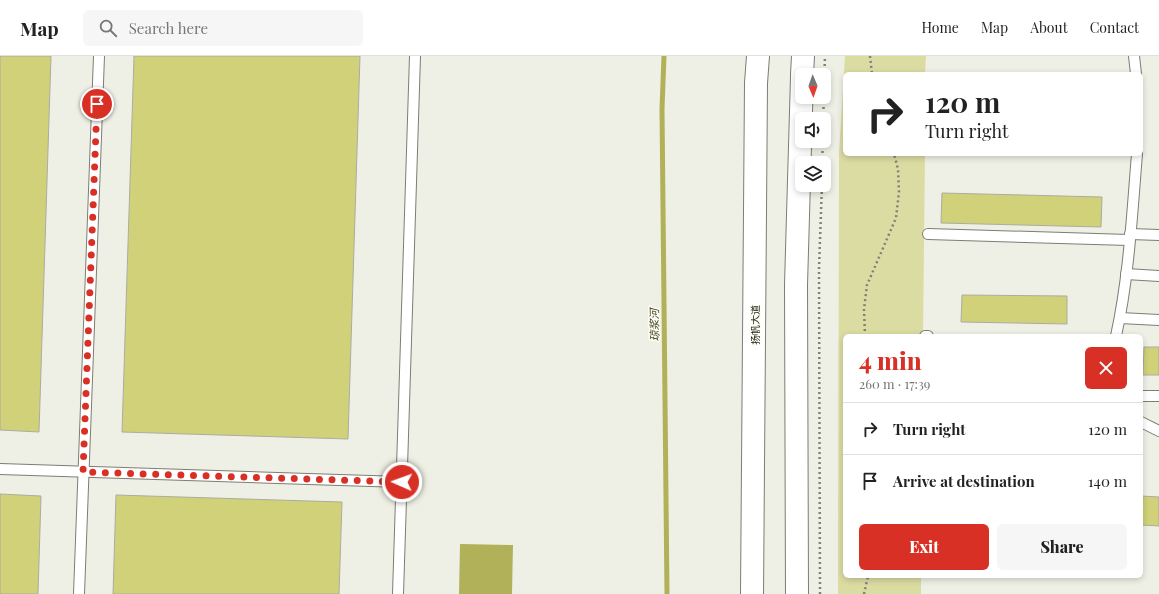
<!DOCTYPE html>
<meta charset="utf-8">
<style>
:root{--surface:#fff;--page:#f6f6f6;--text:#222;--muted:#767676;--line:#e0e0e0;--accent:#d93025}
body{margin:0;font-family:"Playfair Display","Noto Sans SC",serif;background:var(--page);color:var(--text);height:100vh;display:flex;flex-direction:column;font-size:15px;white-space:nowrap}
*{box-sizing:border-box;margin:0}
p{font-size:13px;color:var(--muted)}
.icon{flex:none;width:22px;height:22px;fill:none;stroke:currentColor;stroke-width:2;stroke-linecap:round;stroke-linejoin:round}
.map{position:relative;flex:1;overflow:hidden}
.details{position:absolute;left:843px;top:278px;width:300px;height:244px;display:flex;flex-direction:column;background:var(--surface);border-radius:6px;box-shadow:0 2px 6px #0003}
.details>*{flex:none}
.banner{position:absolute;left:843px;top:16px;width:300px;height:84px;border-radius:6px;box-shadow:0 2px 6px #0003;background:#fff;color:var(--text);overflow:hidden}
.needle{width:26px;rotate:178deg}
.controls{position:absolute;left:795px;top:12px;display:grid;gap:8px}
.controls a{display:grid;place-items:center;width:36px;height:36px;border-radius:6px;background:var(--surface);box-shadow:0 2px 6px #0003;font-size:20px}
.pin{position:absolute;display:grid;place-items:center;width:34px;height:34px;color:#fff;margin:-17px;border:2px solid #fff;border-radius:50%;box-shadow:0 1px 4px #0007}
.me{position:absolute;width:44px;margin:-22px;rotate:272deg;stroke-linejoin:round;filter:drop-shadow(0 0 3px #0008)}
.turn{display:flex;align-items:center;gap:14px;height:84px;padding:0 16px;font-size:18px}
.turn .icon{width:52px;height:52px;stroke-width:2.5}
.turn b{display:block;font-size:28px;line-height:34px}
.round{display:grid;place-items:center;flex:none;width:42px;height:42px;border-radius:6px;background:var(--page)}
.overview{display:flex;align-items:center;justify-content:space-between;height:68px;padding:0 16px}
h1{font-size:24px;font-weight:800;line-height:30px;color:var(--accent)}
.primary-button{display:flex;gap:8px;margin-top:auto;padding:8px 16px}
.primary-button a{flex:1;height:46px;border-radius:6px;background:var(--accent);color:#fff;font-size:16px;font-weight:800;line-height:46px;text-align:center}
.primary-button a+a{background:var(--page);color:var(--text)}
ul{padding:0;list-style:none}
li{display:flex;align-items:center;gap:12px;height:52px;padding:0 16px;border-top:1px solid var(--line)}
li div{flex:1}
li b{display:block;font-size:15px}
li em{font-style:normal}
header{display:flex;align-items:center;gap:24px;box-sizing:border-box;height:56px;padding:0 20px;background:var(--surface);border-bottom:1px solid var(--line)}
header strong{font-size:19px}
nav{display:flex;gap:22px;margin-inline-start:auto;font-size:14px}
.search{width:280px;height:36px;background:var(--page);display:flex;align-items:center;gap:10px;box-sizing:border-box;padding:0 14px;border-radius:6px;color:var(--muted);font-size:15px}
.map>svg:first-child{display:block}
.green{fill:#dbdca2}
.water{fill:#b1b159}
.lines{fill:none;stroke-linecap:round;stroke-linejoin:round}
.stream{stroke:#b1b159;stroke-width:5}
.building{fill:#d0d178;stroke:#abaca2}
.service-casing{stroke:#7c7d73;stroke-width:12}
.secondary-casing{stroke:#7c7d73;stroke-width:24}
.path{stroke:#808179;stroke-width:2.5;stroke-dasharray:2 3;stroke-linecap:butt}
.service{stroke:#fff;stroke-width:10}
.secondary{stroke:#fff;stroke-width:22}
.route{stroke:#d93025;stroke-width:7;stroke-dasharray:0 12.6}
.labels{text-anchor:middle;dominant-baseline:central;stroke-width:3;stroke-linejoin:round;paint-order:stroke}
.street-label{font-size:10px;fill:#242521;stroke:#fdfdf3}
.water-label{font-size:11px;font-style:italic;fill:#44451f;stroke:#fdfdf3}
</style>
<header>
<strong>Map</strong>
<div class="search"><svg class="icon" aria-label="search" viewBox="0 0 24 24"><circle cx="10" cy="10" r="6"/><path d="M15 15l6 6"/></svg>Search here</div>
<nav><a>Home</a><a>Map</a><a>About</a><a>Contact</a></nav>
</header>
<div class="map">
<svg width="1159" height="538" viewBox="0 0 1159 538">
<rect width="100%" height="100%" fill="#eff0e5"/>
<path class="green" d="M845,0H926L925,18H845V98H925L923,280H845V520H921V538H838L839,98Z"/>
<path class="water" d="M460,488L513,489L512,538H459Z"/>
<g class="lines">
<path class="stream" d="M664,0L662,53L667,538"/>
</g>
<g class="building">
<path d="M0,0H51L39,376L0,374Z"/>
<path d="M134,0H360L348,383L122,376Z"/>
<path d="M942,137L1102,141L1101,171L941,167Z"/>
<path d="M962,239L1067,240V268L961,266Z"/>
<path d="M1144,291H1159V319H1143Z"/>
<path d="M0,438L41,440L38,538H0Z"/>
<path d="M116,439L342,446L339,538H113Z"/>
<path d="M1141,440L1159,441V470L1141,469Z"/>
</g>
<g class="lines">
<defs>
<g id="service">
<path d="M1134,0L1136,18"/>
<path d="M928,178L1129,184"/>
<path d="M1130,178L1159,179"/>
<path d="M1126,218L1159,220"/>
<path d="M1120,262L1159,264"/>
<path d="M925,280H928"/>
<path d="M1116,280C1129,221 1132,158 1137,98"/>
<path d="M1141,340H1159"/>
<path d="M1141,366L1159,375"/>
<path d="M0,413L402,426"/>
<path d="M79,538L99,0"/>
<path d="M398,538L415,0"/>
</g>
<g id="secondary">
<path d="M802,19L803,0"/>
<path d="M752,538L756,27L758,0"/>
<path d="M797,538L796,229L802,21"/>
</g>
</defs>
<use href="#service" class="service-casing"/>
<use href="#secondary" class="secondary-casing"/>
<g class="path">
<path d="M870,0L872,18"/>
<path d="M824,30L825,0"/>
<path d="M823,63L824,41"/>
<path d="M822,107L823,85"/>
<path d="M865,280L864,253L867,229L896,162L899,136L898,113L894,98"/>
<path d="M820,538L819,212L822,129"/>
<path d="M864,538L868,520"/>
</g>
<use href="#service" class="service"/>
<use href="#secondary" class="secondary"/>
</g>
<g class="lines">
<path class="route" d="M97,48L83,416L402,426"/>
</g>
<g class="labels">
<g class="street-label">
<text transform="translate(755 269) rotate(-90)">扬帆大道</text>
</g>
<g class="water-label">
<text transform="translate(654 269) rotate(-91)">琼浆河</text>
</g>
</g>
</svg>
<div class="controls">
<a><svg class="needle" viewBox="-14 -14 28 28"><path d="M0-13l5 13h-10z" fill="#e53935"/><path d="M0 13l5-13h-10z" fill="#767676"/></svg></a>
<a><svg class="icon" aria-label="sound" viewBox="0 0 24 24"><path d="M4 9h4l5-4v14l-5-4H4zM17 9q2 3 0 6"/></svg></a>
<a><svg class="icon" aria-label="layers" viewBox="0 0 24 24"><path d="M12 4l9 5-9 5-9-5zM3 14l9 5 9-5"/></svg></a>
</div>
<div class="pin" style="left:97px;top:48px;background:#d93025"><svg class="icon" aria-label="arrive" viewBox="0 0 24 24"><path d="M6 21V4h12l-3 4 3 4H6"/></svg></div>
<svg class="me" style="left:402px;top:426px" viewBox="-20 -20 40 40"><circle r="17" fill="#d93025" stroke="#fff" stroke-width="3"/><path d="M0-11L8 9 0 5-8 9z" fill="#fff"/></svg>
<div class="banner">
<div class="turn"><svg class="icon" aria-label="right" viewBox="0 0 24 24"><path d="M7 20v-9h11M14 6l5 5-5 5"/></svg><div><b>120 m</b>Turn right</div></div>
</div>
<section class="details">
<div class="overview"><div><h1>4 min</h1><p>260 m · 17:39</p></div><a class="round" style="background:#d93025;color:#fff"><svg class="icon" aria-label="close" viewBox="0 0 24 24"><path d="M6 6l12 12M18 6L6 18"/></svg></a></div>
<ul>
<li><svg class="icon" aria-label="right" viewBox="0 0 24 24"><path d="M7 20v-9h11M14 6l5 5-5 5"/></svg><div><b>Turn right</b></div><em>120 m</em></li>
<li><svg class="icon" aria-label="arrive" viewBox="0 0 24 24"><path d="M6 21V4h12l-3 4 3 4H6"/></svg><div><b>Arrive at destination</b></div><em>140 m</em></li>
</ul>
<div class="primary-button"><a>Exit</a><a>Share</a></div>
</section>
</div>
